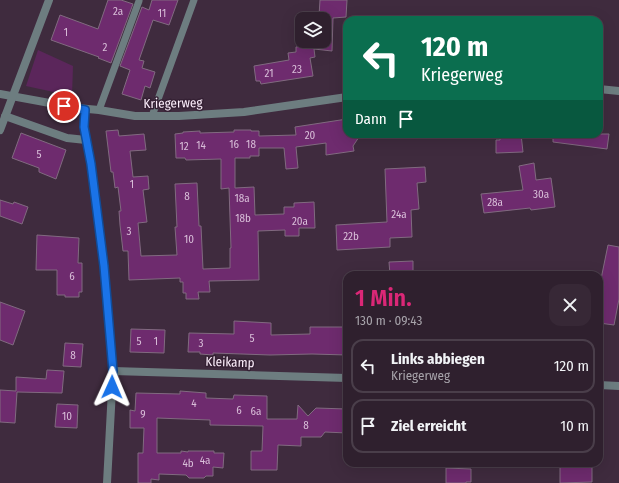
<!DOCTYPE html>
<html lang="de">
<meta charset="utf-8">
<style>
:root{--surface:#2f202e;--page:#372836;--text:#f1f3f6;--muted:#a7a3aa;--line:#4a3e4a;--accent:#db2777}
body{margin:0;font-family:"Fira Sans Condensed",sans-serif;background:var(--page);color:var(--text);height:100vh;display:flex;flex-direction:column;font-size:15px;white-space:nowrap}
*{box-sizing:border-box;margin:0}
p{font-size:13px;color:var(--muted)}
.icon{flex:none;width:22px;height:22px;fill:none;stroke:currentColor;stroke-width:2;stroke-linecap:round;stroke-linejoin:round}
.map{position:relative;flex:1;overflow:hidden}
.side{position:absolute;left:343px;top:271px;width:260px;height:196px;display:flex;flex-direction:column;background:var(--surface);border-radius:12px;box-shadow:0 4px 16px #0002,0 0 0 1px var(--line)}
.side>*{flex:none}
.guide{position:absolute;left:343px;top:16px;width:260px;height:122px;border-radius:12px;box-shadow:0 4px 16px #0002,0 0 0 1px var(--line);background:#0b6e4f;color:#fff;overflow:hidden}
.fabs{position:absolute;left:295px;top:12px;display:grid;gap:8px}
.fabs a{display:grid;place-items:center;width:36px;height:36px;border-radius:8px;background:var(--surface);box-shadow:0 4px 16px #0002,0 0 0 1px var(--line);font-size:20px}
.pin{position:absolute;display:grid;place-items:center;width:34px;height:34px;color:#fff;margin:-17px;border:2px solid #fff;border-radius:50%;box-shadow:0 1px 4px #0007}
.me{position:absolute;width:44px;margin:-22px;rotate:1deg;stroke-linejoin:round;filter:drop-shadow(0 0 3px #0008)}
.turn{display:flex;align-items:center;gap:14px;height:84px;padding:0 12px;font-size:18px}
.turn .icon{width:52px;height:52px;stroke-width:2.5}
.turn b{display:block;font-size:28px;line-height:34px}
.then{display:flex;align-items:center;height:38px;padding:0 12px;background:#0003;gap:8px;font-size:15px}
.round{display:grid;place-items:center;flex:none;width:42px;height:42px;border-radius:12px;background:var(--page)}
.summary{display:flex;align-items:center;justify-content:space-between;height:68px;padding:0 12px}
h1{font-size:24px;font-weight:600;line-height:30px;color:var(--accent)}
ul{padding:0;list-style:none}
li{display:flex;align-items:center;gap:12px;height:54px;margin:0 8px 6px;padding:0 4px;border:2px solid var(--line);border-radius:12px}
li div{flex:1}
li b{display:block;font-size:15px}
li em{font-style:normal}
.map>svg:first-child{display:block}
.green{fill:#5b265b}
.building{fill:#6e2b6e;stroke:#816a80}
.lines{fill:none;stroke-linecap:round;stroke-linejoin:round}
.lane{stroke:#6d7d80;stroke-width:7}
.street{stroke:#6d7d80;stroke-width:8}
.route-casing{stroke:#114b97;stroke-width:10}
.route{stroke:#1a73e8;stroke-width:7}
.labels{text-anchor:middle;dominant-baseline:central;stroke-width:3;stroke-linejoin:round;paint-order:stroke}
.number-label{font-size:11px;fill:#d8bdd8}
.street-label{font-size:13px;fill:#fceefb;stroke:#352134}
</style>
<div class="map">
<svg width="619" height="483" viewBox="0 0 619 483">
<rect width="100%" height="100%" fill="#3f2b3e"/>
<path class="green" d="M38,50L73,66L72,96L26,86Z"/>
<g class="building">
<path d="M108,0H121L133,4L111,63L98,58L99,57L51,40L60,15L98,29Z"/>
<path d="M152,0H178L169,25L153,20L139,60L144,61L142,68L155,72L150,88L145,86L141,100L122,94L130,70L120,66L142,7L149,10Z"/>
<path d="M320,0H347L346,17L333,18L332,51L314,49L315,57L310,58L313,76L261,84L260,81H256L254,66L289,60L288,53L296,52V47L311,45V41H324V19H310V16H319Z"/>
<path d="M347,119V134H361L353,146L354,151L326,155V143L296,147L298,168L286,169L284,148H259V156H250V158H235V188L254,187L255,215L284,214V207H294V203L314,202L315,228H299V236H285V230L258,231L259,280L209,281L210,292H198L199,299H186V293H183V282H180V278L129,280L128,251H123L120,225L119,211H121L118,187L115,188L113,172H111L106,131L118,130L119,136L144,134L146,150L130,151L133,177L148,176L149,189L143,190L147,222L138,223L141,256L177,255L175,227H177L175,184L197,183L199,226H201L203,269L230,268V248H231L229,188L221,189V159L186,160L185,158H176L175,134L183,133V132L200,131V133L234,132V130H251V131H259V136L296,135L295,127Z"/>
<path d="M21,133L66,150L56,179L39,172V168L12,158Z"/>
<path d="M500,134H521L523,152L496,153V140H500Z"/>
<path d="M553,134H609L607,149L553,142Z"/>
<path d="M534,163L536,180L551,178L555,207L531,210L530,208L484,213L481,194L523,190L519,166Z"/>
<path d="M425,167L426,182L417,183L419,209L411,210L412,237L390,238V247L337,250L336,225L387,222L385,169Z"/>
<path d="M0,200L13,204L14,202L28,207L22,224L0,216Z"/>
<path d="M37,235L79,238L78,263H82V292H79V297H65V295H57V270H36Z"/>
<path d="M608,245L619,247V299L614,325L599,323V284H600Z"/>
<path d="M413,261V275H390L389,262Z"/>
<path d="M0,302L25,311L13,345L0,340Z"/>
<path d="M234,321L271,323V335L310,334V327H347V355L312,354L270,355L213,353V355L200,354V352H188L189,333L234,334Z"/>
<path d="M131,329L165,330L164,353L130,352Z"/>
<path d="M65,343L83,344L81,367L63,366Z"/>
<path d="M47,370L64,371L62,393L17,392L15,423L0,422V390L16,391V377L46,379Z"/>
<path d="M180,391L206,393V398L233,399L234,395L267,396V419H297L298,405L308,416L316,408L347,409V433L325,432L321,437H301V446L278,445L277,470H251V451H262L263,426L210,425V420L157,418V453H181V451L188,452V451H214V453H224L223,468L213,467V476H206L204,478H189L186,475L159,474V480L151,479V483H138V453H143L144,428H130V410L135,411L136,393L180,394Z"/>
<path d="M57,404L78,405L77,428L55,427Z"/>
<path d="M560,467H592V482L560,483Z"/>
<path d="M446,468L471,469V482H466V483H446Z"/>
</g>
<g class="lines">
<g class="lane">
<path d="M99,110L139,1"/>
<path d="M152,116L194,0"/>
</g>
<g class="street">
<path d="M599,89L619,91"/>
<path d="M0,94L77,108L99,110L135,116H179L244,112L347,97"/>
<path d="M85,110L84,127L91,164L104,265L113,371L107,483"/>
<path d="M5,116L67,138L86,140"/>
<path d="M0,130L49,0"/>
<path d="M113,371L347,378"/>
<path d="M599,385L619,386"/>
</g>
</g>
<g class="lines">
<defs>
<path id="route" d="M64,106L85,110L84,127L91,164L104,266L113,371L112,387"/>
</defs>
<use href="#route" class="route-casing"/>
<use href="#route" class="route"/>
</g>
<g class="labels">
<g class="number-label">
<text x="118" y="11">2a</text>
<text x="162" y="13">11</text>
<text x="66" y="32">1</text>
<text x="105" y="47">2</text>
<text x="297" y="69">23</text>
<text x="269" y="73">21</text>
<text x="310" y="135">20</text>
<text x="234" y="144">16</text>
<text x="251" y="144">18</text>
<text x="201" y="145">14</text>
<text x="184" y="146">12</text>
<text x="39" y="154">5</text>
<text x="132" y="184">1</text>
<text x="541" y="194">30a</text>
<text x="187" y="196">8</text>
<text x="242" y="198">18a</text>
<text x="495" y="202">28a</text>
<text x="399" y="214">24a</text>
<text x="243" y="218">18b</text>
<text x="300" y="221">20a</text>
<text x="129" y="231">3</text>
<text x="351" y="236">22b</text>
<text x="189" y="239">10</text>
<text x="72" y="276">6</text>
<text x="252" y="338">5</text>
<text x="139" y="341">5</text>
<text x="156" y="341">1</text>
<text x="201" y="343">3</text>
<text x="73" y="355">8</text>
<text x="194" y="403">4</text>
<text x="239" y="410">6</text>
<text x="256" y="411">6a</text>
<text x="143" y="414">9</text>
<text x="67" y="416">10</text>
<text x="306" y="425">8</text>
<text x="205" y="460">4a</text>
<text x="188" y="463">4b</text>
</g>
<g class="street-label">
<text transform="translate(173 103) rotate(-1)">Kriegerweg</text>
<text transform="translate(230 362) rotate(2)">Kleikamp</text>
</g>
</g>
</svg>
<div class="fabs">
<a><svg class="icon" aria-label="layers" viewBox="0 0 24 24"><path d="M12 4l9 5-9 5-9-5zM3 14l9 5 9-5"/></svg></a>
</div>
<div class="pin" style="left:64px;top:106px;background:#d93025"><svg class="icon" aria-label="arrive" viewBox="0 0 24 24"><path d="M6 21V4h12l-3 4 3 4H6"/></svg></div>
<svg class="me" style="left:112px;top:387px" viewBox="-20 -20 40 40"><path d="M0-17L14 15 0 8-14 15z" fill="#1a73e8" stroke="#fff" stroke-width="4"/></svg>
<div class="guide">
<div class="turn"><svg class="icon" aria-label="left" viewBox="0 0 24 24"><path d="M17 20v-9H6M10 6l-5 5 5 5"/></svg><div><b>120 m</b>Kriegerweg</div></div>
<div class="then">Dann<svg class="icon" aria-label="arrive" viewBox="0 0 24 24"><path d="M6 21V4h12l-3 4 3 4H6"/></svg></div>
</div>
<section class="side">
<div class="summary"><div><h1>1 Min.</h1><p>130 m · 09:43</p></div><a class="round"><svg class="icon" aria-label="close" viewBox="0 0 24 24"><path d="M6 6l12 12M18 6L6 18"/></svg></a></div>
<ul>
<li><svg class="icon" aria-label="left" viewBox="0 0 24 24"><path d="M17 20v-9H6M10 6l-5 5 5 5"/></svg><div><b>Links abbiegen</b><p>Kriegerweg</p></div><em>120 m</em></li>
<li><svg class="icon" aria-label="arrive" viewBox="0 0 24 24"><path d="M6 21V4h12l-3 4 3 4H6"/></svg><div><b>Ziel erreicht</b></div><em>10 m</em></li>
</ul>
</section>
</div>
